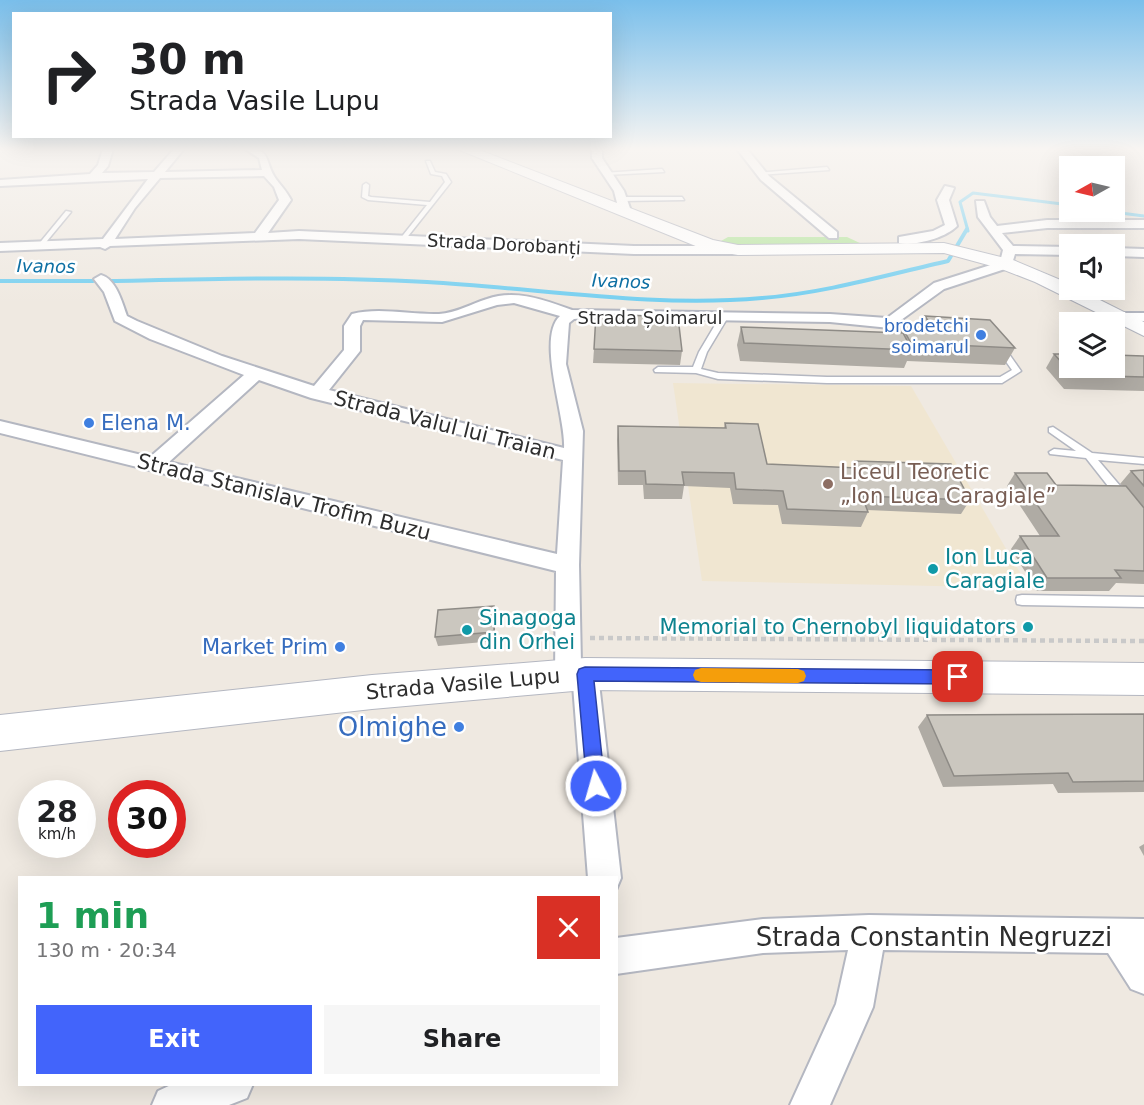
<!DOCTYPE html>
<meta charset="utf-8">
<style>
:root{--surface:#fff;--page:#f6f6f6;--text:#202124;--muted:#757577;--accent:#4264fb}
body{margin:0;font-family:"DejaVu Sans",sans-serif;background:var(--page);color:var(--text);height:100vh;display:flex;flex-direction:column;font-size:22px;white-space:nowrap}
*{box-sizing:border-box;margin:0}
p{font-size:20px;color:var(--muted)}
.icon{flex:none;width:33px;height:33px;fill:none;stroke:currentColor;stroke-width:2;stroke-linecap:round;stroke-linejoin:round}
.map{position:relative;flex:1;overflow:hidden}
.drawer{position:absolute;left:18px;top:876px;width:600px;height:210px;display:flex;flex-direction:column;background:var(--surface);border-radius:0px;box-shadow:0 6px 24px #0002}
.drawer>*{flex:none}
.hud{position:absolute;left:12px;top:12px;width:600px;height:126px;border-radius:0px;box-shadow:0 6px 24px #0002;background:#fff;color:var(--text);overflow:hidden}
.needle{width:39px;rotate:262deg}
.buttons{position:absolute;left:1059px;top:156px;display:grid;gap:12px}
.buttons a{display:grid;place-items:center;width:66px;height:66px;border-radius:0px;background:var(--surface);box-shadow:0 6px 24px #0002;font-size:30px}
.speed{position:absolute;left:18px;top:780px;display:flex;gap:12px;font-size:30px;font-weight:700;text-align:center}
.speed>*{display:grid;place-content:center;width:78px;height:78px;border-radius:50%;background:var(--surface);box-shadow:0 6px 24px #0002;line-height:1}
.speed small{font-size:15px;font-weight:400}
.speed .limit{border:9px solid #d22;background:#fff;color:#111}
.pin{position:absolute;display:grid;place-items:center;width:51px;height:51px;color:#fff;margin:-26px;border-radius:12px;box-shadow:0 3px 9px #0006}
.me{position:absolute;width:66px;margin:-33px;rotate:354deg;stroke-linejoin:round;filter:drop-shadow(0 0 4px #0008)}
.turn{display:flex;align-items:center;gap:21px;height:126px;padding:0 18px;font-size:27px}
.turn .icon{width:78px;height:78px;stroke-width:2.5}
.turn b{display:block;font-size:42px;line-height:51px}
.round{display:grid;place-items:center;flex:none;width:63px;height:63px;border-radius:0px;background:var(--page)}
.summary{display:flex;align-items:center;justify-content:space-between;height:102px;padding:0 18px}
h1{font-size:36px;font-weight:800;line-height:45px;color:#1e9e55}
.primary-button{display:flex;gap:12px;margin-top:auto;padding:12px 18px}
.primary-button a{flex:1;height:69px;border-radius:0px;background:var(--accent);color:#fff;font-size:24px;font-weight:800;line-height:69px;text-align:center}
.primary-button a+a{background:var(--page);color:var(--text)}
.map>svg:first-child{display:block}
.education{fill:#f0e6d1}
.green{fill:#b6e59e}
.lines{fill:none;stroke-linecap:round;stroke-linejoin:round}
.stream-far1{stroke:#75cff0;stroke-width:3}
.stream{stroke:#75cff0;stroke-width:4}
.lane-casing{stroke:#b4b7c1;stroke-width:3}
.street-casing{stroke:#b4b7c1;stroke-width:4}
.secondary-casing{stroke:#b4b7c1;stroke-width:2}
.path{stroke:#c9c9c9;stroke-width:4.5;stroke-dasharray:5 4;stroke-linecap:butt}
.lane{fill:#fff;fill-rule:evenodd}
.street{fill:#fff;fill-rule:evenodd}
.secondary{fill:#fff;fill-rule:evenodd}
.wall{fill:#afaba4}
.shaded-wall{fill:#8e8b86}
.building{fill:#cbc7bf;stroke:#8e8b86;stroke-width:1.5}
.route{fill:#4264fb;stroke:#2b41a3;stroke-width:1.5}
.slow{fill:#f59e0b}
.shop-dot{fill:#3f7fe0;stroke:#fff;stroke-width:2}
.education-dot{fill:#8d6e63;stroke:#fff;stroke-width:2}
.culture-dot{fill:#0f9aa8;stroke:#fff;stroke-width:2}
.labels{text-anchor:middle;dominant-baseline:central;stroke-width:5;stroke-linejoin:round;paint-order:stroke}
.far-street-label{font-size:18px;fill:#2e2e2e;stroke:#fff}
.far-water-label{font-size:18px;font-style:italic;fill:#0d6fa3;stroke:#fff}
.far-shop-label{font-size:18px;fill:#366cbe;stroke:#fff;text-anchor:end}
.shop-label{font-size:21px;fill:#366cbe;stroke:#fff;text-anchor:start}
.street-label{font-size:21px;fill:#2e2e2e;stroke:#fff}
.education-label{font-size:21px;fill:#785e54;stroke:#fff;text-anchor:start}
.culture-label{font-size:21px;fill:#0d838f;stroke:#fff;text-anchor:start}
.near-shop-label{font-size:26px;fill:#366cbe;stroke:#fff;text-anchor:end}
.near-street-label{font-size:26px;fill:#2e2e2e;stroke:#fff}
</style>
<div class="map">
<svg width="1144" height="1105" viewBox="0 0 1144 1105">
<rect width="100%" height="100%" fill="#efe9e1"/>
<path class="education" d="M673,383L911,386L1029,588L702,581Z"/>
<path class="green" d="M728,237H847L862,244L732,247L721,241Z"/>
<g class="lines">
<g class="stream-far1">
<path d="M1113,212L1144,216"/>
<path d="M968,231L960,202L973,193L1070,205"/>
</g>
<g class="stream">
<path d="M0,281H93"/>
<path d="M110,281C216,279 322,276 427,282C538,288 650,308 762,298C825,293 886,275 948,261L967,229"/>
</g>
<defs>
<g id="lane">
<path d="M426,161H430L435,172L446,174L451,182L405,240H401L400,239L427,205L368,200L362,197L363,185L366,183L369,185L368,196L371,197L430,202L445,182L442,176L431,174Z"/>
<path d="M827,167L829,170L760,175L757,173Z"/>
<path d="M662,169L664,172L606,175L603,173Z"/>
<path d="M682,197L684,200L621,201L618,199L621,197Z"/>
<path d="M66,211L71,212L42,247H38V245Z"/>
<path d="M721,315L728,317L707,352L701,369L718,373L827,377H1000L1012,370L995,346L999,343L1002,344L1021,371L1002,383H827L718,379L696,373L655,372L654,370L658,367H693L699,352Z"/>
<path d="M1053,427L1092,453L1144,458V464L1098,460L1127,494L1129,497L1127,500H1119L1086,458L1050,454L1049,452L1054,449L1076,451L1049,432V428Z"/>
<path d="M1022,595L1144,597V607L1022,605L1017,604L1016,600L1017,596Z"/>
</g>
<g id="street">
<path d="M103,149H113L108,166L102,173L154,172L174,149H184L165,172L262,170L259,158L245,149C271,149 264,158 274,176C279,184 286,190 291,200L268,233L299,231L634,246H738L744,250L738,254H634L299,239L110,246L105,249L100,247L0,251V243L103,239L148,179L0,186V180L90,174L98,165ZM264,176L274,187L279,200L255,233L115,239L135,208L160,178Z"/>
<path d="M592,149H602V158L624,191L631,211L629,213L619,211L614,191L592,158Z"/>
<path d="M737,149H747L769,176L837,232V238H829L761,180Z"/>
<path d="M945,186L954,188L949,200L957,226C945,238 916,246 899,243V237L933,231L945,225L937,200Z"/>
<path d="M976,201H984L990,217L997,226L1047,220H1144V228H1047L1002,233L1013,246L1070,247V255L1015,254L1011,267L944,289L890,328L830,322L586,318L574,319L569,323L566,364L583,431L579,565L581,664L594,666L598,674L621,878L616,890V878H588L573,685L568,686L559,683L555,675L556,571L0,433V421L150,457L244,375L150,339L115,321L104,292L94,279L101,275C116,279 122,302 127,316L137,321L222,356L314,386L344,350V326L352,314C380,307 410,315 439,314C456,313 471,304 487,299C516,289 544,300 572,310L830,314L887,318L934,283L1000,262L1003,250L978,217ZM514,303L560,316C536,338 566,417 564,448L329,390L360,351V326L363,320L442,322L497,305ZM259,380L311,398L563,460L557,554L169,462Z"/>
<path d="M1114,248L1144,249V257L1114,256Z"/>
<path d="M1118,313H1144V321L1113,320L1111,317L1113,314Z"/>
<path d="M869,915L1144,919V994L1131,989L1108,953L883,950L873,1007L830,1105H790L836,1004L848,950L763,953L616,974V938L763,919Z"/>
<path d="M173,1084H253L247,1098L229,1105H152L158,1091Z"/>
</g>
<g id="secondary">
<path d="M457,149H477L713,240L738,245L944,243L1013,260L1070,284V290H1080L1144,322V336L1035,282L999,268L944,253L738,255L703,249Z"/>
<path d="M585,658L1144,663V695L585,690L372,709L0,751V715L372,675Z"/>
</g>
</defs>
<use href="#lane" class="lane-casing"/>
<use href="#street" class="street-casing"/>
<use href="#secondary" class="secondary-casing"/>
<path class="path" d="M590,638L1144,641"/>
<use href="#lane" class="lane"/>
<use href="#street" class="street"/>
<use href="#secondary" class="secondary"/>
</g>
<g class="wall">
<path d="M925,316L1015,348L1005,365L907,361L904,368L740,361L737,345L741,327L896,333L900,323L922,324Z"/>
<path d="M594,349L682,351L680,365L593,363Z"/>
<path d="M1054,354L1144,356V391L1064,389L1046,368Z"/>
<path d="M725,423L767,464L852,468L855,461L970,500L961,514L867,510L868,512L861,527L782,524L778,505L733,504L730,488L684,486L682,499H644L643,485H618L617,440L618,426L724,428Z"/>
<path d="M1144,470V584L1116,583L1109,591H1037L1011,549L1020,536H1040L1007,486L1015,473L1056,485L1123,486L1120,484L1131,471Z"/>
<path d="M494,606L495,615V641L438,646L435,637Z"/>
<path d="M1144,714V792L1058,793L1053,784L943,787L918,727L927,715Z"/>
<path d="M1144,844V856L1139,847Z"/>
</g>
<path class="shaded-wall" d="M494,606L495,615V641L494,632Z"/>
<g class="building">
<path d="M596,314L678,317L682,351L594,349Z"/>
<path d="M925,316L990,320L1015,348L911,343L900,323L930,324Z"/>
<path d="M741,327L903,333L912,350L744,343Z"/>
<path d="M1054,354H1070V368H1114V355L1144,356V377L1073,375Z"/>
<path d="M725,423L758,424L767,464L857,468L855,461L951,464L970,500L862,496L868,512L787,509L783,491L736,489L734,473L682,472L684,485L646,484L645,471H619L618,426L726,428Z"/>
<path d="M1144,470V486L1131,471Z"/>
<path d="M1015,473H1047L1056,485L1126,486L1144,508V571L1115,570L1121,578H1047L1020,536H1059Z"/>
<path d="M494,606V632L435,637L438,610Z"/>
<path d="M1144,714V781L1073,782L1068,773L954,776L927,715Z"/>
</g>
<linearGradient id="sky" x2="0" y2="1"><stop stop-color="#7abfeb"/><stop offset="0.49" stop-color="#f8f5f2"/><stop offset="1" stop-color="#f8f5f2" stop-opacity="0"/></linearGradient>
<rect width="1144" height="304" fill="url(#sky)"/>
<path class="route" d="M585,667L958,670L963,672L966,677L963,682L958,684L594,681L605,786L603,792L596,795L590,792L587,786L577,674L579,669Z"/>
<path class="slow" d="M701,668L798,669L804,671L806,676L804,681L798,683L701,682L695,680L693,675L695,670Z"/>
<g class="shop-dot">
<circle cx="981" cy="335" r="6"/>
<circle cx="89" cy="423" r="6"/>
<circle cx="340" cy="647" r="6"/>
<circle cx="459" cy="727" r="6"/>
</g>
<circle class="education-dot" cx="828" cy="484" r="6"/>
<g class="culture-dot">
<circle cx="933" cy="569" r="6"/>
<circle cx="1028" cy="627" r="6"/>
<circle cx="467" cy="630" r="6"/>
</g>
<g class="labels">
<g class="far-street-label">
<text transform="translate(504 244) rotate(3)">Strada Dorobanți</text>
<text x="650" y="317">Strada Șoimarul</text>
</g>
<g class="far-water-label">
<text transform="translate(46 266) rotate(1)">Ivanos</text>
<text transform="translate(621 281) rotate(2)">Ivanos</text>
</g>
<g class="far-shop-label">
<text x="969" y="325">brodetchi<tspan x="969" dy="21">soimarul</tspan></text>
</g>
<g class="shop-label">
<text x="101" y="423">Elena M.</text>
<text x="328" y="647" text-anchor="end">Market Prim</text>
</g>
<g class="street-label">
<text transform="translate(445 425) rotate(14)">Strada Valul lui Traian</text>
<text transform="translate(284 497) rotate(14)">Strada Stanislav Trofim Buzu</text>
<text transform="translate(463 684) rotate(-5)">Strada Vasile Lupu</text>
</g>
<g class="education-label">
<text x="840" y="472">Liceul Teoretic<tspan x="840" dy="24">„Ion Luca Caragiale”</tspan></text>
</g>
<g class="culture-label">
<text x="945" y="557">Ion Luca<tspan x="945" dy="24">Caragiale</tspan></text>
<text x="479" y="618">Sinagoga<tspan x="479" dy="24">din Orhei</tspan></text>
<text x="1016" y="627" text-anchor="end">Memorial to Chernobyl liquidators</text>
</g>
<g class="near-shop-label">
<text x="447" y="727">Olmighe</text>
</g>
<g class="near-street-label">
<text x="934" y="937">Strada Constantin Negruzzi</text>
</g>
</g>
</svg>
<div class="buttons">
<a><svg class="needle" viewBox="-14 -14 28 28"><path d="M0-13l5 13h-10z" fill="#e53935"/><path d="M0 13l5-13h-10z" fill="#757577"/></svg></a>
<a><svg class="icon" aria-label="sound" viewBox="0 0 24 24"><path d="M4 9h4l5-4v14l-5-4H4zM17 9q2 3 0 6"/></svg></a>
<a><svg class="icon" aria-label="layers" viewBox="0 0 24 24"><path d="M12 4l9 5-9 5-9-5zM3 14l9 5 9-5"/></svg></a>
</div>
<div class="speed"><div>28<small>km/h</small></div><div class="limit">30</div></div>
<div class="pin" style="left:958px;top:677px;background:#d93025"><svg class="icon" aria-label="arrive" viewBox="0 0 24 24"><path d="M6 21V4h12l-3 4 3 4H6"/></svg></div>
<svg class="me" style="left:596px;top:786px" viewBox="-20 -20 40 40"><circle r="17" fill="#4264fb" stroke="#fff" stroke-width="3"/><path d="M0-11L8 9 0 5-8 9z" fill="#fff"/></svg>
<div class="hud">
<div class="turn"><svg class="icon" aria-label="right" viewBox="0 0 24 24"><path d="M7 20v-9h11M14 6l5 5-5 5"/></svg><div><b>30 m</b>Strada Vasile Lupu</div></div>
</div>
<section class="drawer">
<div class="summary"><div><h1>1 min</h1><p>130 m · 20:34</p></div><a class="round" style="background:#d93025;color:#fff"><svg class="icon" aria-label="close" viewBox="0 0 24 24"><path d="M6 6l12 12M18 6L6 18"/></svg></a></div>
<div class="primary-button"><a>Exit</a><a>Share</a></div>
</section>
</div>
